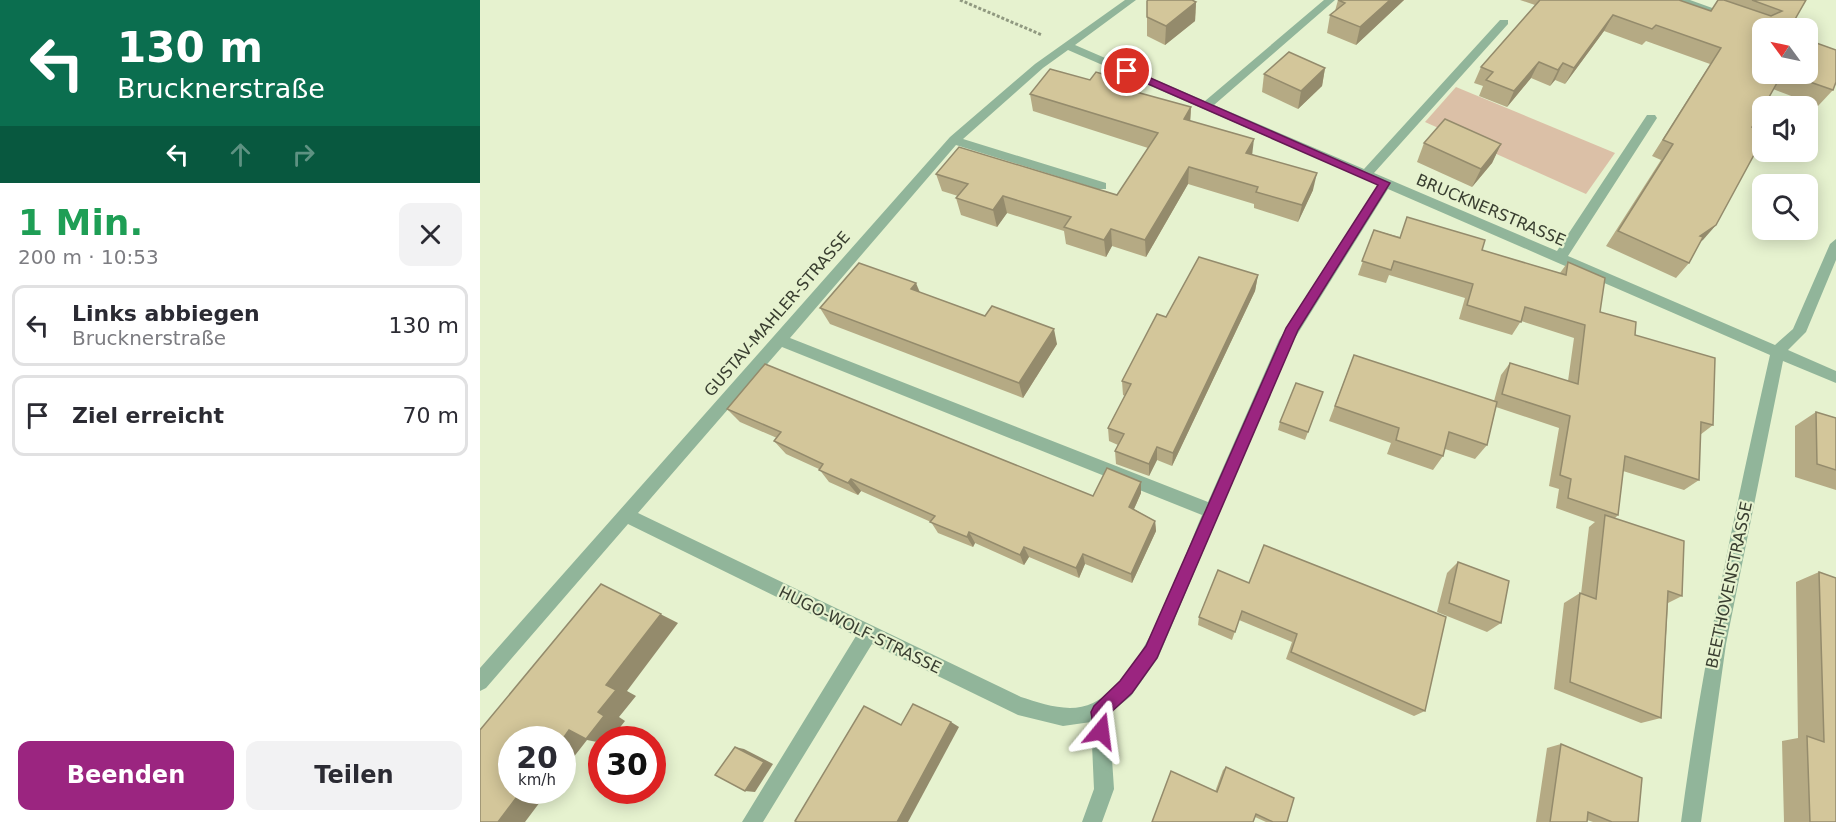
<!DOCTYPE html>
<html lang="de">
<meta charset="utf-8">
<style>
:root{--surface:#fff;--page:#f2f2f3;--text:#2b2b33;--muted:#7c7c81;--line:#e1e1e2;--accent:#9b2580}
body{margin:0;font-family:"DejaVu Sans",sans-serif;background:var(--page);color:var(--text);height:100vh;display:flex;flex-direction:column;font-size:22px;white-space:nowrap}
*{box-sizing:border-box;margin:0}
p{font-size:20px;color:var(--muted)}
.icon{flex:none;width:33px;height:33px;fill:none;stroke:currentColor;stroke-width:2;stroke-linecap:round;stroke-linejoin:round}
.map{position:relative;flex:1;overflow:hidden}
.details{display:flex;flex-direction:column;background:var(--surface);width:480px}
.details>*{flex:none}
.banner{background:#0b6e4f;color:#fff;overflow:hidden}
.needle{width:39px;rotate:303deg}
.tools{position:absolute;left:1272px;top:18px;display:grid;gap:12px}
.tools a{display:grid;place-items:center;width:66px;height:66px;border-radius:12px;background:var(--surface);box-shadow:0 3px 15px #0003;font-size:30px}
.speed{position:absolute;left:18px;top:726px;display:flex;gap:12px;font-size:30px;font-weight:700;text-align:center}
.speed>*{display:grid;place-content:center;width:78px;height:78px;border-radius:50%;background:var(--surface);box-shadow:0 3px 15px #0003;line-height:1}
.speed small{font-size:15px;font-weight:400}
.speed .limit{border:9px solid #d22;background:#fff;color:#111}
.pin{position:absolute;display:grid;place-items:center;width:51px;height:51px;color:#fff;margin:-26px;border:3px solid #fff;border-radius:50%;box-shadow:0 2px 6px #0007}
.me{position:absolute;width:66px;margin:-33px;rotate:16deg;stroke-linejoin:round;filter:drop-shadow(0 0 4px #0008)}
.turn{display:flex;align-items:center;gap:21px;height:126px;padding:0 18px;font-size:27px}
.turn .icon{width:78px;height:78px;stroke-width:2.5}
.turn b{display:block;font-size:42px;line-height:51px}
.lanes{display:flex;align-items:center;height:57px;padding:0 18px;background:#0003;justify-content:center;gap:30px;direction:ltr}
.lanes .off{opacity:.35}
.round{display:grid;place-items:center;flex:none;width:63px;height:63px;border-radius:12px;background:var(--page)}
.overview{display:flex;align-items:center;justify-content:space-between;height:102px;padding:0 18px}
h1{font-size:36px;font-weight:800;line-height:45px;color:#1e9e55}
.cta{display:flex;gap:12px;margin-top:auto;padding:12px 18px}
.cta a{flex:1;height:69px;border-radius:12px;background:var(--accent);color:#fff;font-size:24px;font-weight:800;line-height:69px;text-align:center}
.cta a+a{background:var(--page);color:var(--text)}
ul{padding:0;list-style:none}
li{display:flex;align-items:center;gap:18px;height:81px;margin:0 12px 9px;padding:0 6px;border:3px solid var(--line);border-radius:12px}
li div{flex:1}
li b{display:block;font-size:22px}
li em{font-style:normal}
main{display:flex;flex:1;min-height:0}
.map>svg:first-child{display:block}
.green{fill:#dbc0a7}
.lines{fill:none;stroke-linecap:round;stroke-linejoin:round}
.path{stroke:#909980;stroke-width:3;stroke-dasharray:3 2;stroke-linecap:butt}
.minor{fill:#91b59a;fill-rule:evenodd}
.wall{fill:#b5aa84}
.shaded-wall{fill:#948b6c}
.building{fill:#d3c69a;stroke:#948b6c;stroke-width:1.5}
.route{fill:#9b2580;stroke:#651853;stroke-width:1.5}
.labels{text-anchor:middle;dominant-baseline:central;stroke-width:4.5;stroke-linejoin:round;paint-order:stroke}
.street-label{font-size:16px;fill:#393e30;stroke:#e6f2cf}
</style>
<main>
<section class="details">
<div class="banner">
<div class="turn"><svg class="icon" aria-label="left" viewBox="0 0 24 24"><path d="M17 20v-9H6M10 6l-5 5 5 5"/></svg><div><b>130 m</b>Brucknerstraße</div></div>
<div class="lanes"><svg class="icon" aria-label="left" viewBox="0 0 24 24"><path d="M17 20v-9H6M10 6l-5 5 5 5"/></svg><svg class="icon off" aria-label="ahead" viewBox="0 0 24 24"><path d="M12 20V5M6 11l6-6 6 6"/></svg><svg class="icon off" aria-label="right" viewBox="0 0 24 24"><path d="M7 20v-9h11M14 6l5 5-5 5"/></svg></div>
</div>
<div class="overview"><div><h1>1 Min.</h1><p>200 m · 10:53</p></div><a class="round"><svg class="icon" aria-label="close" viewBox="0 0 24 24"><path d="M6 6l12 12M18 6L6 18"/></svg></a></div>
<ul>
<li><svg class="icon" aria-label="left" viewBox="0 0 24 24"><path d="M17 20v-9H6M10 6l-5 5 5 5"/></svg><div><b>Links abbiegen</b><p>Brucknerstraße</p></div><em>130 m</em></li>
<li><svg class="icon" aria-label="arrive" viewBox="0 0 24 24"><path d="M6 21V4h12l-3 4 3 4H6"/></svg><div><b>Ziel erreicht</b></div><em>70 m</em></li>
</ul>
<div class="cta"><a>Beenden</a><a>Teilen</a></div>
</section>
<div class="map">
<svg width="1356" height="822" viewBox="0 0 1356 822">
<rect width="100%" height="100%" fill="#e6f2cf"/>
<path class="green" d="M976,87L1135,153L1106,194L945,122Z"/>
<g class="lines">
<path class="path" d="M480,0L562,35"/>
<g class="minor">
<path d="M645,0H656L595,45L725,101L844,0H855L734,105L884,169L1020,20H1028V24L894,173L1077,251L1167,115H1175L1177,118L1088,256L1295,345L1313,329L1350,244L1356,239V260L1326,332L1308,350L1356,371V383L1303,361L1246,644L1221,822H1201C1222,664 1255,510 1290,355L908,189L810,346L678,658L651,696L629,714L634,789L622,822H602L614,789L611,722L583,726L538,715L392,644L283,822H262L376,636L148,524L6,688L0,691V668L470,137L555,64ZM588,50L898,185L799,340L728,502L310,338L476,145L618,189H626V183L483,139L563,68ZM302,347L722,515C700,566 664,680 613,703C590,714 563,704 541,697L158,513Z"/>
<path d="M1195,0H1210L1288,28L1279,30Z"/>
</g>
</g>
<g class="wall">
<path d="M858,0H924L876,45L847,33L850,15L855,11Z"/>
<path d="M1040,0H1199L1231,11L1238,0H1326L1282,74H1328L1353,90L1338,106L1293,89L1272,127L1236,225L1221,241L1209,263L1196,278L1126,246L1181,160L1172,156L1230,64L1166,41L1162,45L1124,31L1085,84L1075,80L1070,86L1051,78L1027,107L999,96L1003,86L994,83L1001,67L1055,5Z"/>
<path d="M667,1L716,2L715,21L685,45L667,36Z"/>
<path d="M845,68L842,86L818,109L782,92L784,74Z"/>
<path d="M610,80L654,83V92L711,107L710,121L772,154L833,190L818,222L774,208V204L708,184L666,257L632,246L626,257L586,244L584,231L527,213L517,227L481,215L476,198L478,196L462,191L456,174L637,195L668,148L553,111L550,94Z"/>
<path d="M944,143L1021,144L1012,163L992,187L937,162Z"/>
<path d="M894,230L920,237L1002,250L1080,273L1088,262L1120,312L1155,335L1233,425L1220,435L1219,480L1204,490L1143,471L1138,515L1135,518L1202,596L1188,603L1181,718L1161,723L1074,689L1084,603L1100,593L1101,594L1109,527L1115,522L1076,508L1079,489L1069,486L1079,428L1016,407L1007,445L995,459L965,449L963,456L953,470L907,454L911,443L849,421L874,355L1014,401L1021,375L1030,363L1088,381L1094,338L1041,321L1032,335L979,319L985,298L909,275L906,283L878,275Z"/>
<path d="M778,275L775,291L692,466L677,460L669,476L636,464L635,451L638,445L629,441L628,428L645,396L643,395L642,381L686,317Z"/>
<path d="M439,292L505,316L577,344L543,398L350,324L340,308Z"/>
<path d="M843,392L825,440L798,430L800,422Z"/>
<path d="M247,409L613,496L661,482V493L654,509L675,521L676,531L652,583L605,564L599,578L549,557L544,565L495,543L493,547L458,533L451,522L381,491L378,495L349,482L339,469L306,454L294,441L297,438L260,422Z"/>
<path d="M1336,412L1356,418V490L1315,477V426Z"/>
<path d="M978,562L1021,623L1007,632L957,612L967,573Z"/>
<path d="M738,570L945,711L934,716L806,659L812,642L759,620L752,640L718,625L719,617Z"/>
<path d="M1339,572L1356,822H1304L1302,741L1318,738L1316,582Z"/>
<path d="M1081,744L1158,822H1113L1107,820V822H1056L1067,748Z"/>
<path d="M746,767L807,822H786L775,817L735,792L743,770Z"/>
</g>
<g class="shaded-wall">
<path d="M910,0H924L876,45L880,27Z"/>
<path d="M716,2L715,21L685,45L686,26Z"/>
<path d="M1133,15L1124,31L1085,84L1094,68Z"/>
<path d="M1059,62L1051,78L1027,107L1034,91Z"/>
<path d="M1083,63L1075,80L1070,86L1078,70Z"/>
<path d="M845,68L842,86L818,109L821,91Z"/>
<path d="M654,83L655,100L649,90Z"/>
<path d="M711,107L710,125L704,119Z"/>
<path d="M774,139L772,156L766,153Z"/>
<path d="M1021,144L1012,163L992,187L1001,169Z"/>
<path d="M709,167L708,184L666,257L665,240Z"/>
<path d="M837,173L833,190L818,222L822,205Z"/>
<path d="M523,196L527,213L517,227L513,210Z"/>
<path d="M1236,225L1223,240L1207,251L1220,236Z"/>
<path d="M631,229L632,246L626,257L624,240Z"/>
<path d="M778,275L775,291L692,466L693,453Z"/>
<path d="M436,283L443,300L431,289Z"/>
<path d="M574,329L577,344L543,398L539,383Z"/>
<path d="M677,447V460L669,476V464Z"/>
<path d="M371,479L381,491L378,495L368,483Z"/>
<path d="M661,482V493L650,518L649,507Z"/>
<path d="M675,521L676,531L652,583L651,574Z"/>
<path d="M489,532L495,543L493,547L487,537Z"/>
<path d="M544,547L549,557L544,565L540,555Z"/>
<path d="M603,554L605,564L599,578L596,568Z"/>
<path d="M121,584L198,623L147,691L156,696L139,717L145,721L130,740H122V743L107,740L82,772V740L89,730L118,712Z"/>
<path d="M471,722L479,727L428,822H417Z"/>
<path d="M255,747L264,749L293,764L275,792L265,791Z"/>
<path d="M42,790H69L45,822H18Z"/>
</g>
<g class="building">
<path d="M668,0H712L716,2L686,26L667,17V1Z"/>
<path d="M858,0H910L880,27L850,15L865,3Z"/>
<path d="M1060,0H1199L1231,11L1238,0H1244L1291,16L1302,11L1272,0H1326L1310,28H1282V74H1302L1284,106H1282V109L1272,127L1282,131V140L1236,225L1220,236L1223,237L1209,263L1138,231L1193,144L1183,140L1241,48L1176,25L1172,29L1133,15L1094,68L1083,63L1078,70L1059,62L1034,91L1006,80L1013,72L1001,67Z"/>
<path d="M1328,40L1356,50V82L1353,90L1307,74H1328Z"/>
<path d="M809,52L845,68L821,91L784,74Z"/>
<path d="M570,69L610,80L616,72L654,83L649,90L711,107L704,119L774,139L766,153L837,173L822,205L776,192L778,187L709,167L665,240L631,229L624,240L584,227L591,217L523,196L513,210L476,198L488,184L456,174L479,147L637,195L678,133L550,94Z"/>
<path d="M965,119L1021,144L1001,169L944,143Z"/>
<path d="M927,217L1005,240L1002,250L1086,275L1088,262L1125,278L1120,312L1156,322L1155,335L1235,358L1233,425L1221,422L1219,480L1145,456L1138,515L1088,498L1091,479L1080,475L1090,416L1022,394L1030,363L1098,384L1105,325L1045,307L1041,322L987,305L993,284L914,261L911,270L882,261L894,230L920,238Z"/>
<path d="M719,257L778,275L693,453L677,447L669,464L635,451L644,434L628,428L651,384L642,381L677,314L686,317Z"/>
<path d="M379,263L436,283L431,289L505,316L512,306L574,329L539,383L340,308Z"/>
<path d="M874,355L1017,402L1007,445L969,432L963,456L916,440L919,428L855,406Z"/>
<path d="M285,364L613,496L627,468L661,482L649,507L675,521L651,574L603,554L596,568L544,547L540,555L489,532L487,537L450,522L455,516L371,479L368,483L339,470L343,464L294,441L301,432L247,409Z"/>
<path d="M816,383L843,392L828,432L800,422Z"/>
<path d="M1336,412L1356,418V470L1337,464Z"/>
<path d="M1125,515L1204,541L1202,596L1188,591L1181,718L1090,682L1100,593L1116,599Z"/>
<path d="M784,545L966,617L945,711L811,652L817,634L762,611L755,632L719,617L738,570L769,583Z"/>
<path d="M978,562L1029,581L1021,623L969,603Z"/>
<path d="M1339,572L1356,578V822H1330L1327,736L1344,742Z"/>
<path d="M121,584L181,614L126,685L136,690L118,712L124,716L106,739L89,730L82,740H32V790H42L18,822H0V730Z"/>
<path d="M433,704L471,722L417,822H317L315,821L384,706L421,725Z"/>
<path d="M1081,744L1162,778L1158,822H1132L1108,812L1107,822H1070Z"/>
<path d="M255,747L284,762L265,791L235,775Z"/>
<path d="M746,767L814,798L807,822H793L776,814L773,822H672L691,771L737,792Z"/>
</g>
<path class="route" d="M643,69H650L910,183L818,330L677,658L652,693L628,715L627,737L621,740L615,737L611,712L614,706L640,681L666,646L806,328L898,185L643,73Z"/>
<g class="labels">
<g class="street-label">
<text transform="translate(1011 210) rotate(23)">BRUCKNERSTRASSE</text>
<text transform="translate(297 314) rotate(-49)">GUSTAV-MAHLER-STRASSE</text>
<text transform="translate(1249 585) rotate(-78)">BEETHOVENSTRASSE</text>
<text transform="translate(380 630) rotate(26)">HUGO-WOLF-STRASSE</text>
</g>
</g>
</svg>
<div class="tools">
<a><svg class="needle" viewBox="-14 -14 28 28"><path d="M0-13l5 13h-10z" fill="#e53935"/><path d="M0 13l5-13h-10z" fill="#7c7c81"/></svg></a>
<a><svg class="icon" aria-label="sound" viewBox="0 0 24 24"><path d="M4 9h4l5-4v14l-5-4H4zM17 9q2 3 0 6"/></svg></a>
<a><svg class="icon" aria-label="search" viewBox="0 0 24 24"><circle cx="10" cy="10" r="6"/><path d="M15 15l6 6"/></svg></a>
</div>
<div class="speed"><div>20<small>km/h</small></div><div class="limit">30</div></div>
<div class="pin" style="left:647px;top:71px;background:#d93025"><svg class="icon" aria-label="arrive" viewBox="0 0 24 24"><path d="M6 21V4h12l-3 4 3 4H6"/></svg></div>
<svg class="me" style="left:621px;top:731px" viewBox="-20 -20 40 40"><path d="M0-17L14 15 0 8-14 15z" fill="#9b2580" stroke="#fff" stroke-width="4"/></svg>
</div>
</main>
